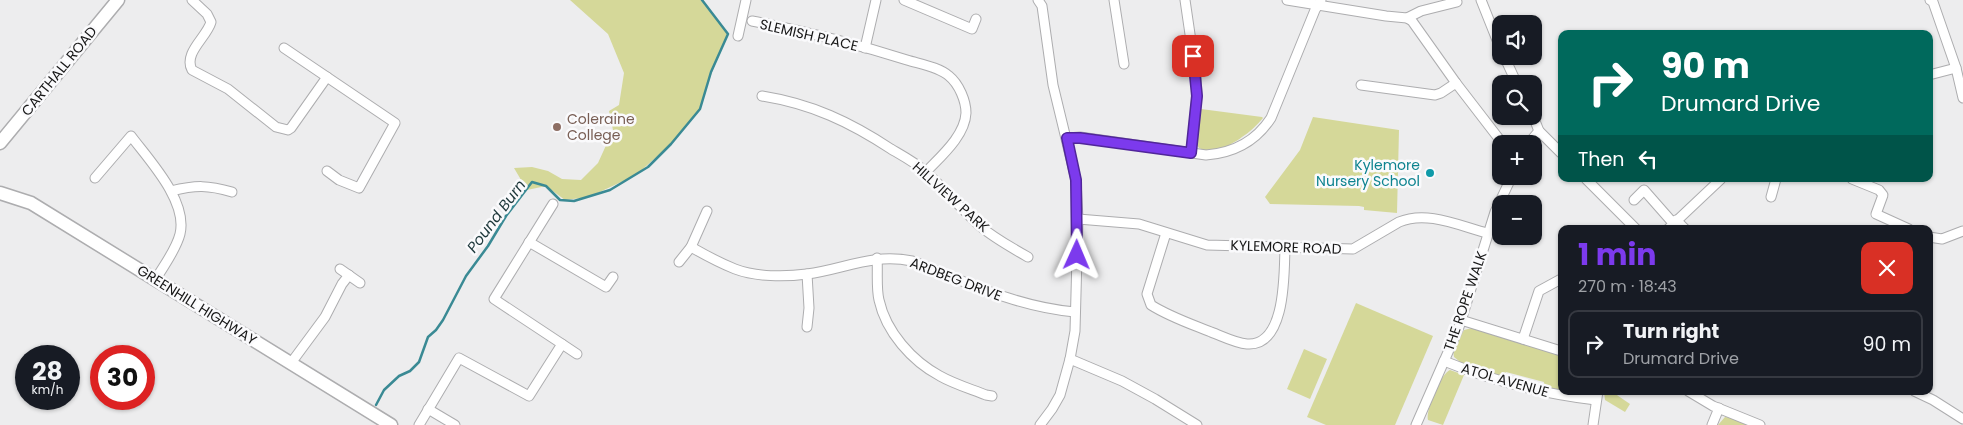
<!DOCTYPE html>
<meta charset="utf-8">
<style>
:root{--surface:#171b24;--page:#20242c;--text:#f1f3f6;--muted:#9ea1a6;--line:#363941;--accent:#7c3aed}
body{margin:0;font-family:Poppins,sans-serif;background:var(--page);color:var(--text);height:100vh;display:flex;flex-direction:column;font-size:19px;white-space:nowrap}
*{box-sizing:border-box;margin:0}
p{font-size:16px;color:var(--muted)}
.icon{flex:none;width:28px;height:28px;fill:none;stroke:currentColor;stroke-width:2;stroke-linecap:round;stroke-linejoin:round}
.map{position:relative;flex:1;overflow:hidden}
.drawer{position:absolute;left:1558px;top:225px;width:375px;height:170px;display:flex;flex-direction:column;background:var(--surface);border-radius:10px;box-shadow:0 1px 4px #0004}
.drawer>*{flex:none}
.guide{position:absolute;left:1558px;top:30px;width:375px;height:152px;border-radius:10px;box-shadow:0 1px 4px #0004;background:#00695c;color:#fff;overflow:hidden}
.controls{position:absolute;left:1492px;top:15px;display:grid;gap:10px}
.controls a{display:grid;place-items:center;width:50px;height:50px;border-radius:10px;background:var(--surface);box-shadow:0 1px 4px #0004;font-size:25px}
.speed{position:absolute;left:15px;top:345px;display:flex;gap:10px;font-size:25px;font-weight:700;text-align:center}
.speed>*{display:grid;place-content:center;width:65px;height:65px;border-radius:50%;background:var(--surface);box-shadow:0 1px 4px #0004;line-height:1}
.speed small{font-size:12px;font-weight:400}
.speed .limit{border:8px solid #d22;background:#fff;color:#111}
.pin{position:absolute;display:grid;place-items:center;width:42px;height:42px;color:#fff;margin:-21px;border-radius:10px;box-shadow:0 2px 8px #0006}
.me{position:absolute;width:55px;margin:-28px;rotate:1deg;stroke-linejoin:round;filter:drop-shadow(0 0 4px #0008)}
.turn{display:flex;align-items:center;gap:18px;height:105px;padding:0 20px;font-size:22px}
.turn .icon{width:65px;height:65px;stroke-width:2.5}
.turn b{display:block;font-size:35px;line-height:42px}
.then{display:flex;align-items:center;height:48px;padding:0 20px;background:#0003;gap:10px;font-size:19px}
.round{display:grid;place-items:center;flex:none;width:52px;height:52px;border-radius:10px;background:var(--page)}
.head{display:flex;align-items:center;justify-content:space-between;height:85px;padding:0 20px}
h1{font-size:30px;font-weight:700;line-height:38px;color:var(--accent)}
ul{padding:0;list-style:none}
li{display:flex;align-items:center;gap:15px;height:68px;margin:0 10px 8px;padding:0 10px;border:2px solid var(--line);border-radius:10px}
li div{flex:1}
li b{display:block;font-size:19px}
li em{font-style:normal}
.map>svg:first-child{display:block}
.green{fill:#d5d899}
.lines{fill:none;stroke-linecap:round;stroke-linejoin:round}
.stream{stroke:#3a8a94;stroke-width:2.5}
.street-casing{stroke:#adadaf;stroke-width:11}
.secondary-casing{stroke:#adadaf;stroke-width:15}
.street{stroke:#fff;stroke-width:9}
.secondary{stroke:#fff;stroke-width:12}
.route-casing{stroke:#51269a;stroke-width:12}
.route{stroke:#7c3aed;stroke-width:9}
.education-dot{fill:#8d6e63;stroke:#fafafc;stroke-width:2}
.culture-dot{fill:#0f9aa8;stroke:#fafafc;stroke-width:2}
.labels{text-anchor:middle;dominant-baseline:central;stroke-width:5;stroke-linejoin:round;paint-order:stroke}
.street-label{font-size:14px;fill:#171717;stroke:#fafafc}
.education-label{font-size:14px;fill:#785e54;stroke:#fafafc;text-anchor:start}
.culture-label{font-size:14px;fill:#0d838f;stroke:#fafafc;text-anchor:end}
.water-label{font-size:15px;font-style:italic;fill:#1d373a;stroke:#fafafc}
</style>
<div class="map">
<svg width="1963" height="425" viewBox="0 0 1963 425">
<rect width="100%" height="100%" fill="#ededee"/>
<g class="green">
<path d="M570,0H703L728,34L712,72L700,109L671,144L636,175L589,197L565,200L546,186L527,190L514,168L532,167L548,171L562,179L581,180L598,163L613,130L609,111L619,105L624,73L608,34Z"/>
<path d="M1201,109L1262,117L1263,118C1257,125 1250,132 1242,137C1236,142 1230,143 1225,149L1206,151L1199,148L1196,143Z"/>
<path d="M1313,117L1399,130L1397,213L1364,210V207L1359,206L1270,204L1265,197L1300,150Z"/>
<path d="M1356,303L1433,336L1395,425H1326L1307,417Z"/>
<path d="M1476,327L1549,351L1561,357V391L1588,392L1582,395L1543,388L1544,382L1506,372L1504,379L1464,365L1454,357L1453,350L1464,330Z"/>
<path d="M1304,349L1327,359L1310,399L1287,389Z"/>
<path d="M1450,370L1464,375L1443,425L1428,420C1425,411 1441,373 1450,370Z"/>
<path d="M1604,391H1611L1630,404L1625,412L1605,400Z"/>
<path d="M1725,417L1733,418L1751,425H1718Z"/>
</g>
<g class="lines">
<path class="stream" d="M376,405L384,390L399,376L410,371L419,362L428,337L436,330L443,320L466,276L488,246L506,216L532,182L546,186L560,200L574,201L610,190L648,167L671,144L700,109L711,72L728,34L702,0"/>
<defs>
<g id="street">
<path d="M192,0L207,14L211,22C207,37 183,53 192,70L228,89L276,127L288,130L291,128L327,77"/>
<path d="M904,0L972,29L976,19"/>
<path d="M1038,0L1042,6L1053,85L1076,180L1078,219L1075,331L1070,359L1060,395L1052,409L1040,425"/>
<path d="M1114,0L1124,64"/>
<path d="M1185,0L1196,75L1197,96L1191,153"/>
<path d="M1287,0L1386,16L1407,18L1412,21L1456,83L1503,144"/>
<path d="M1481,0L1501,50"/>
<path d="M1930,0L1933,2L1956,68L1963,98"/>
<path d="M1407,18L1421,11L1457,2"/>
<path d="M752,21C804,31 856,44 907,60C920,64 939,67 949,76C959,84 966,101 966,113C965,136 940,157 926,172"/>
<path d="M738,36L746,0"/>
<path d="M284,48L395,123L359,188L339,180L327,171"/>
<path d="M865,48L876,0"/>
<path d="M1504,56L1517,84"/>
<path d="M1929,75L1956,68"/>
<path d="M1361,85L1435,95L1441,93L1456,83"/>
<path d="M762,96C812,104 850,122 891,149C903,156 916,163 926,172C945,189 961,209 980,226C994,238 1012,248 1028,257"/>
<path d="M1533,116L1539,131L1561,153"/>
<path d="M1067,138L1080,137L1206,155C1233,153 1256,141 1271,118L1315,10L1321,0"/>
<path d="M1528,144L1539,131"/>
<path d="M95,178L131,136C149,160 188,201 180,234C176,250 164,265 156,279"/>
<path d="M1586,179L1636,229"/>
<path d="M1852,179L1879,190L1883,195L1876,214L1909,229"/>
<path d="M171,191C196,185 208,185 232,192"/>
<path d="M1771,197L1776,179"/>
<path d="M1634,200L1644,190L1673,223"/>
<path d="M1078,219L1139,224L1207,245L1353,249L1399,222C1427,210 1460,226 1487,233"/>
<path d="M1676,220L1685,229"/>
<path d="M1668,229L1721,179"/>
<path d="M1166,233L1147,294L1151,305C1170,317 1191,324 1211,332C1222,336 1235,343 1247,344C1287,347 1284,270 1285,246"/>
<path d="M1929,237L1942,239L1963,231"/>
<path d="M529,242L606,287L613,277"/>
<path d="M691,247C705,255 720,263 735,269C756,277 785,277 807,274C845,269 872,253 912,261C966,282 1017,307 1075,312"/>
<path d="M877,258C878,271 876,288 879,300C886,332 912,361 940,376C954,384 971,389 986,395L992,396"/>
<path d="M679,262L691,247L707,211"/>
<path d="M340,269L360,283"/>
<path d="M1461,320L1561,351"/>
<path d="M807,327L809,308L807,274"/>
<path d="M1523,339L1539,291L1561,279"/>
<path d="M562,344L577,354"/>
<path d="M1070,359L1122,381L1155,399L1197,425"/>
<path d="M1444,361C1493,381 1544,394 1596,400"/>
<path d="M291,363L325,317L342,284L349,275"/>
<path d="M1688,391L1713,406L1760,425"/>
<path d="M1914,391L1933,400L1963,419"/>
<path d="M428,409L455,425"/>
<path d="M419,425L459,358L529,396L562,344L494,299L553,204"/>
<path d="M1416,425L1459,327L1495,212L1512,176"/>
<path d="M1593,425L1598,391"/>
<path d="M1712,425L1719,408"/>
</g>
<g id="secondary">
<path d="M0,143L118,0"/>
<path d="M0,193L31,203L391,425"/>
</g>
</defs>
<use href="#street" class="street-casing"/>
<use href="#secondary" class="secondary-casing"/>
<use href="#street" class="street"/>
<use href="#secondary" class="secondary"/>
</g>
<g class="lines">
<defs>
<path id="route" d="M1077,255L1076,180L1067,138H1080L1191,153L1197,96L1193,56"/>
</defs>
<use href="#route" class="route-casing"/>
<use href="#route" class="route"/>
</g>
<circle class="education-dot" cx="557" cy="127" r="5"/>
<circle class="culture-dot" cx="1430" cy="173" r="5"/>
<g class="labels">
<g class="street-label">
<text transform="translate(809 35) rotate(13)">SLEMISH PLACE</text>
<text transform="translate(59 71) rotate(-51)">CARTHALL ROAD</text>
<text transform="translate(951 197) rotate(42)">HILLVIEW PARK</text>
<text transform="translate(1286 247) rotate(2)">KYLEMORE ROAD</text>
<text transform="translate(956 279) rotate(21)">ARDBEG DRIVE</text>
<text transform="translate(1465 301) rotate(-71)">THE ROPE WALK</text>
<text transform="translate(197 305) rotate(32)">GREENHILL HIGHWAY</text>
<text transform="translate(1505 380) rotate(16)">ATOL AVENUE</text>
</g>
<g class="education-label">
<text x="567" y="119">Coleraine<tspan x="567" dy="16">College</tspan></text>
</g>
<g class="culture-label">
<text x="1420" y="165">Kylemore<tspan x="1420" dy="16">Nursery School</tspan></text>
</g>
<g class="water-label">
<text transform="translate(496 216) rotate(-53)">Pound Burn</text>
</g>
</g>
</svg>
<div class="controls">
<a><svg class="icon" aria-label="sound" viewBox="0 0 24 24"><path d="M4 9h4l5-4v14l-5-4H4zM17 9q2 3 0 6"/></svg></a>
<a><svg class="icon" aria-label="search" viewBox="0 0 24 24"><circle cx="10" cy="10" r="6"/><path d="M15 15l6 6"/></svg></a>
<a>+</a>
<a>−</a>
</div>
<div class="speed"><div>28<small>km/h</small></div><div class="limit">30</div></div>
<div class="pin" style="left:1193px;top:56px;background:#d93025"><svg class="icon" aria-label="arrive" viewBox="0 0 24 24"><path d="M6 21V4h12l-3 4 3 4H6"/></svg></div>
<svg class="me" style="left:1077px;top:255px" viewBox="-20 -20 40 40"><path d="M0-17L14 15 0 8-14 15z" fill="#7c3aed" stroke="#fff" stroke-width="4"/></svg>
<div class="guide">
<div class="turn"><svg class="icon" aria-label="right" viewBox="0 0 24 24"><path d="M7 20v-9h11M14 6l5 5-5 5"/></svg><div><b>90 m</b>Drumard Drive</div></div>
<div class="then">Then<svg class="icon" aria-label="left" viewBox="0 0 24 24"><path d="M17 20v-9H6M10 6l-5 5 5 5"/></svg></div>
</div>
<section class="drawer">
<div class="head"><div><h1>1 min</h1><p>270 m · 18:43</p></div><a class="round" style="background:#d93025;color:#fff"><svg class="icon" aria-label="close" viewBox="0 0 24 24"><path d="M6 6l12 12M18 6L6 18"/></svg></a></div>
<ul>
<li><svg class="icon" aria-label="right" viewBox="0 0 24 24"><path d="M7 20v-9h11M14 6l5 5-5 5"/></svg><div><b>Turn right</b><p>Drumard Drive</p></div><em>90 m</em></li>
</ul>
</section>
</div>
